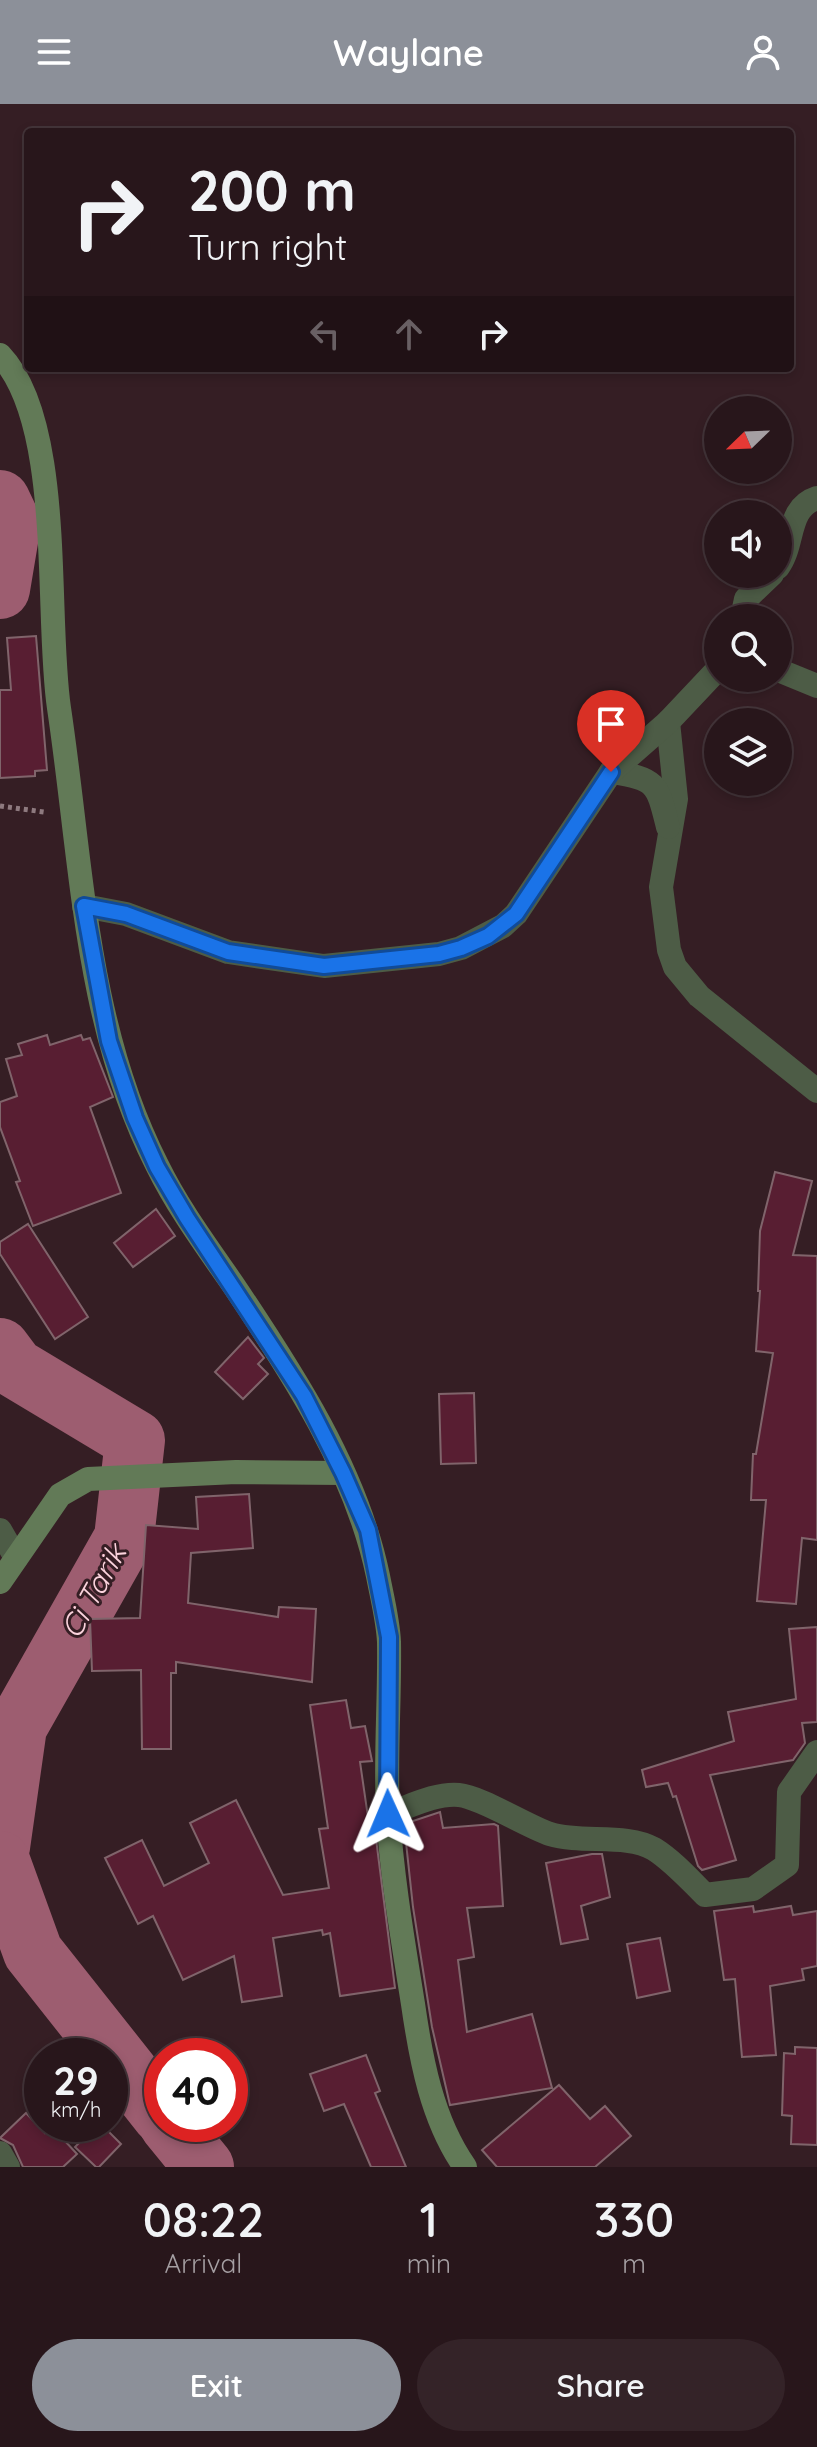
<!DOCTYPE html>
<style>
:root{--surface:#28161b;--page:#342328;--text:#f1f3f6;--muted:#a59fa3;--line:#44353a;--accent:#8c9099}
body{margin:0;font-family:Quicksand,sans-serif;background:var(--page);color:var(--text);height:100vh;display:flex;flex-direction:column;font-size:30px;white-space:nowrap}
*{box-sizing:border-box;margin:0}
p{font-size:26px;color:var(--muted)}
.icon{flex:none;width:44px;height:44px;fill:none;stroke:currentColor;stroke-width:2;stroke-linecap:round;stroke-linejoin:round}
.map{position:relative;height:2063px;overflow:hidden}
.side{display:flex;flex-direction:column;background:var(--surface);flex:1}
.side>*{flex:none}
.hud{position:absolute;left:24px;top:24px;width:770px;height:244px;border-radius:8px;box-shadow:0 4px 12px #0003,0 0 0 2px var(--line);background:#28161b;color:var(--text);overflow:hidden}
.needle{width:52px;rotate:247deg}
.buttons{position:absolute;left:704px;top:292px;display:grid;gap:16px}
.buttons a{display:grid;place-items:center;width:88px;height:88px;border-radius:50%;background:var(--surface);box-shadow:0 4px 12px #0003,0 0 0 2px var(--line);font-size:40px}
.speed{position:absolute;left:24px;top:1934px;display:flex;gap:16px;font-size:40px;font-weight:700;text-align:center}
.speed>*{display:grid;place-content:center;width:104px;height:104px;border-radius:50%;background:var(--surface);box-shadow:0 4px 12px #0003,0 0 0 2px var(--line);line-height:1}
.speed small{font-size:20px;font-weight:400}
.speed .limit{border:12px solid #d22;background:#fff;color:#111}
.pin{position:absolute;display:grid;place-items:center;width:68px;height:68px;color:#fff;margin:-82px -34px;border-radius:50% 50% 50% 0;rotate:-45deg;box-shadow:0 0 8px #0007}
.pin .icon{rotate:45deg}
.me{position:absolute;width:88px;margin:-44px;rotate:359deg;stroke-linejoin:round;filter:drop-shadow(0 0 6px #0008)}
.turn{display:flex;align-items:center;gap:28px;height:168px;padding:0 32px;font-size:36px}
.turn .icon{width:104px;height:104px;stroke-width:2.5}
.turn b{display:block;font-size:56px;line-height:68px}
.lanes{display:flex;align-items:center;height:76px;padding:0 32px;background:#0003;justify-content:center;gap:40px;direction:ltr}
.lanes .off{opacity:.35}
.eta{display:flex;justify-content:space-evenly;align-items:center;height:136px;text-align:center}
.eta b{font-size:48px;font-weight:600;line-height:56px}
.button{display:flex;gap:16px;margin-top:auto;padding:16px 32px}
.button a{flex:1;height:92px;border-radius:48px;background:var(--accent);color:#fff;font-size:32px;font-weight:600;line-height:92px;text-align:center}
.button a+a{background:var(--page);color:var(--text)}
header{display:flex;justify-content:space-between;align-items:center;height:104px;padding:0 32px;background:var(--accent);color:#fff;font-size:36px;font-weight:600}
.map>svg:first-child{display:block}
.lines{fill:none;stroke-linecap:round;stroke-linejoin:round}
.river{stroke:#9d5d70;stroke-width:60}
.building{fill:#581e32;stroke:#80646b;stroke-width:2}
.path{stroke:#8e7a7f;stroke-width:5;stroke-dasharray:4 4;stroke-linecap:butt}
.street{stroke:#4d5c46;stroke-width:24}
.secondary{stroke:#627a57;stroke-width:24}
.route-casing{stroke:#114b97;stroke-width:20}
.route{stroke:#1a73e8;stroke-width:14}
.labels{text-anchor:middle;dominant-baseline:central;stroke-width:6;stroke-linejoin:round;paint-order:stroke}
.water-label{font-size:30px;font-style:italic;fill:#fbd3dd;stroke:#351e24}
</style>
<header><svg class="icon" aria-label="menu" viewBox="0 0 24 24"><path d="M4 6h16M4 12h16M4 18h16"/></svg>Waylane<svg class="icon" aria-label="person" viewBox="0 0 24 24"><circle cx="12" cy="8" r="4"/><path d="M4 21q1-7 8-7t8 7"/></svg></header>
<div class="map">
<svg width="817" height="2063" viewBox="0 0 817 2063">
<rect width="100%" height="100%" fill="#351e24"/>
<g class="lines">
<g class="river">
<path d="M0,396L11,419L0,485"/>
<path d="M0,1244L15,1264L135,1336L124,1434L17,1623L0,1743"/>
<path d="M0,1757L33,1848L162,2011"/>
<path d="M169,2020L204,2063"/>
</g>
</g>
<g class="building">
<path d="M36,532L47,666L35,667V672L0,674V586H11L7,534Z"/>
<path d="M47,931L50,941L81,931L83,936L90,934L113,993L90,1003L121,1089L33,1122L16,1078L20,1077L0,1023V998L17,992L6,955L22,951L18,940Z"/>
<path d="M775,1068L812,1077L793,1151L817,1152V1436L802,1434L796,1500L757,1497L766,1396H751L753,1350H756L773,1249L756,1247L760,1187H758L760,1127Z"/>
<path d="M156,1105L175,1132L133,1163L114,1139Z"/>
<path d="M28,1120L88,1213L55,1235L0,1150V1138Z"/>
<path d="M248,1233L264,1254L258,1260L268,1270L243,1295L215,1268Z"/>
<path d="M474,1289L476,1359L441,1360L439,1290Z"/>
<path d="M249,1390L253,1444L191,1449L188,1499L278,1513L279,1503L316,1505L312,1578L176,1558V1569H171V1645H142L141,1566L92,1567L90,1515L140,1514L146,1421L198,1425L196,1393Z"/>
<path d="M817,1523V1618L802,1619L805,1639L793,1656L710,1671L736,1756L702,1766L698,1762L676,1692L673,1693L668,1679L646,1683L642,1666L734,1637L728,1608L796,1595L789,1525Z"/>
<path d="M346,1596L351,1624L365,1622L372,1657L360,1658L369,1720L374,1719L395,1884L340,1892L330,1829L323,1831L322,1826L273,1834L282,1892L242,1898L234,1852L183,1876L153,1812L138,1820L105,1754L142,1736L164,1782L209,1759L190,1719L236,1696L283,1791L329,1784L319,1725L328,1724L310,1601Z"/>
<path d="M440,1708L443,1724L494,1720L498,1722L503,1802L467,1804L474,1853L458,1856L467,1928L532,1910L552,1984L450,2001L432,1923L413,1803L404,1720Z"/>
<path d="M592,1750H602L610,1793L581,1802L588,1835L561,1840L546,1759Z"/>
<path d="M753,1802L754,1808L791,1802L793,1811L817,1807V1862L802,1865L804,1876L770,1882L776,1951L742,1953L735,1875L724,1876L714,1807Z"/>
<path d="M660,1834L670,1887L637,1894L627,1840Z"/>
<path d="M795,1943L817,1944V2041L791,2040L792,2012L782,2011L784,1949L795,1950Z"/>
<path d="M366,1951L380,1987L375,1989L406,2063H371L344,2000L324,2007L310,1970Z"/>
<path d="M559,1981L590,2015L605,2002L631,2032L595,2063H497L482,2046Z"/>
<path d="M26,2009L45,2029L52,2023L77,2050L63,2063H23L13,2041L0,2034Z"/>
<path d="M98,2020H101L121,2040L99,2063H96L75,2043Z"/>
</g>
<g class="lines">
<path class="path" d="M0,702L44,708"/>
<g class="street">
<path d="M778,463C795,440 786,404 817,394"/>
<path d="M742,514L746,495L772,470"/>
<path d="M778,566L817,582"/>
<path d="M668,618L676,695L661,783L669,846L675,863L699,892L817,987"/>
<path d="M611,668C657,675 657,679 668,723"/>
<path d="M84,802L126,810L228,848L324,862L439,850L461,844L503,822L516,810L611,668L668,618L718,565"/>
<path d="M0,1426L16,1454"/>
<path d="M388,1710C411,1702 435,1689 459,1691C481,1693 526,1722 550,1730C582,1740 626,1729 654,1745C673,1757 689,1775 705,1791L753,1785L787,1761L789,1688L817,1648"/>
<path d="M0,2049L8,2063"/>
</g>
<g class="secondary">
<path d="M0,251C65,319 45,512 59,604C82,758 85,920 157,1061C178,1104 207,1143 234,1182C293,1270 356,1366 378,1472C382,1493 388,1516 389,1538C390,1595 385,1653 388,1710C392,1774 403,1837 413,1900C421,1956 432,2016 465,2063"/>
<path d="M0,1478L60,1391L88,1375L236,1368L343,1369"/>
</g>
</g>
<g class="lines">
<defs>
<path id="route" d="M388,1710L389,1533L368,1426L343,1369L304,1292L187,1114L157,1063L135,1014L109,937L84,802L126,810L228,848L324,862L439,850L461,844L488,832L516,810L611,668"/>
</defs>
<use href="#route" class="route-casing"/>
<use href="#route" class="route"/>
</g>
<g class="labels">
<g class="water-label">
<text transform="translate(93 1487) rotate(-61)">Ci Tarik</text>
</g>
</g>
</svg>
<div class="buttons">
<a><svg class="needle" viewBox="-14 -14 28 28"><path d="M0-13l5 13h-10z" fill="#e53935"/><path d="M0 13l5-13h-10z" fill="#a59fa3"/></svg></a>
<a><svg class="icon" aria-label="sound" viewBox="0 0 24 24"><path d="M4 9h4l5-4v14l-5-4H4zM17 9q2 3 0 6"/></svg></a>
<a><svg class="icon" aria-label="search" viewBox="0 0 24 24"><circle cx="10" cy="10" r="6"/><path d="M15 15l6 6"/></svg></a>
<a><svg class="icon" aria-label="layers" viewBox="0 0 24 24"><path d="M12 4l9 5-9 5-9-5zM3 14l9 5 9-5"/></svg></a>
</div>
<div class="speed"><div>29<small>km/h</small></div><div class="limit">40</div></div>
<div class="pin" style="left:611px;top:668px;background:#d93025"><svg class="icon" aria-label="arrive" viewBox="0 0 24 24"><path d="M6 21V4h12l-3 4 3 4H6"/></svg></div>
<svg class="me" style="left:388px;top:1710px" viewBox="-20 -20 40 40"><path d="M0-17L14 15 0 8-14 15z" fill="#1a73e8" stroke="#fff" stroke-width="4"/></svg>
<div class="hud">
<div class="turn"><svg class="icon" aria-label="right" viewBox="0 0 24 24"><path d="M7 20v-9h11M14 6l5 5-5 5"/></svg><div><b>200 m</b>Turn right</div></div>
<div class="lanes"><svg class="icon off" aria-label="left" viewBox="0 0 24 24"><path d="M17 20v-9H6M10 6l-5 5 5 5"/></svg><svg class="icon off" aria-label="ahead" viewBox="0 0 24 24"><path d="M12 20V5M6 11l6-6 6 6"/></svg><svg class="icon" aria-label="right" viewBox="0 0 24 24"><path d="M7 20v-9h11M14 6l5 5-5 5"/></svg></div>
</div>
</div>
<section class="side">
<div class="eta">
<div><b>08:22</b><p>Arrival</p></div>
<div><b>1</b><p>min</p></div>
<div><b>330</b><p>m</p></div>
</div>
<div class="button"><a>Exit</a><a>Share</a></div>
</section>
